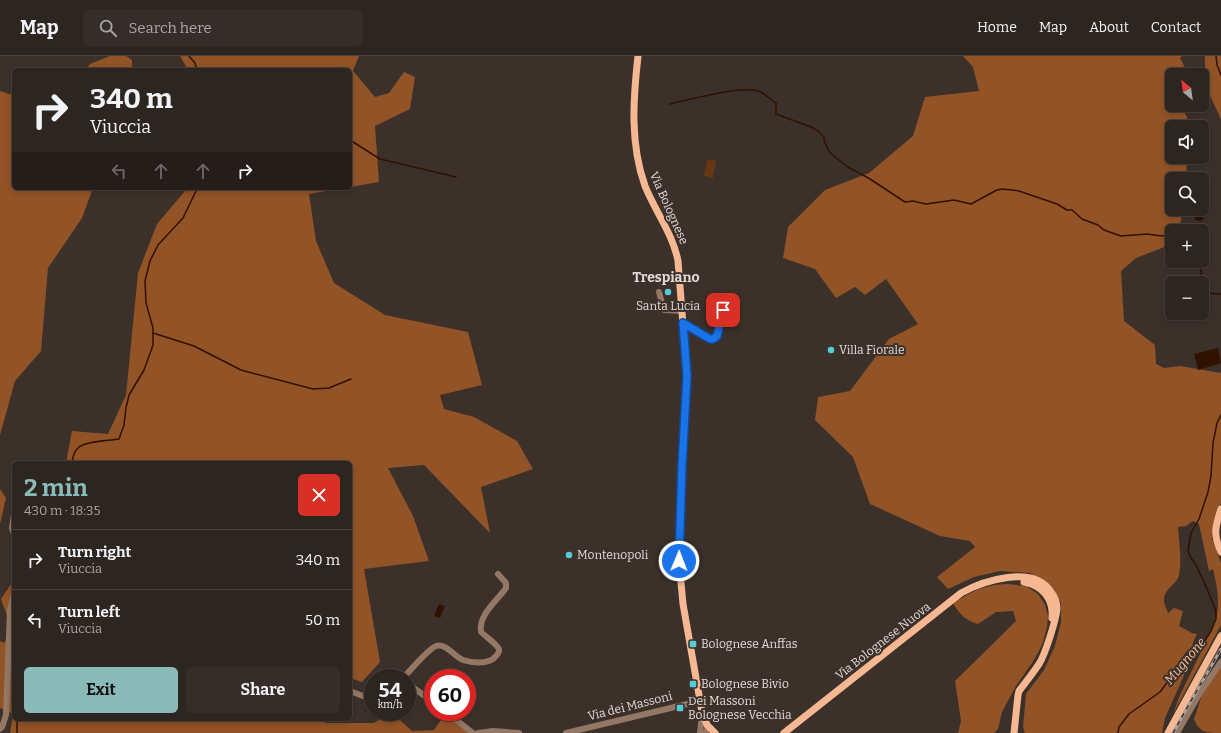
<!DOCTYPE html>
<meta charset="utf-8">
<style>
:root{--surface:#2d2520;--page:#352d29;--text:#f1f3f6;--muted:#a7a5a5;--line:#48423e;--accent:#8bbbb9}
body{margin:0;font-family:Bitter,serif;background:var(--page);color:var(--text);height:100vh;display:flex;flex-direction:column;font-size:15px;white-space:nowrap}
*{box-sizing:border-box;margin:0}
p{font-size:13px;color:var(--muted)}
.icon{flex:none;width:22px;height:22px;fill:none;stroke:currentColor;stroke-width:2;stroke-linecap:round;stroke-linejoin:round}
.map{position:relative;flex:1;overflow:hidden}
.drawer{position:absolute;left:12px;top:405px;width:340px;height:260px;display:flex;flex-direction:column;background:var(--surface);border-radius:6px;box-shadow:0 2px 6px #0003,0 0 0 1px var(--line)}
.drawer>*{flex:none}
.guide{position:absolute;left:12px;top:12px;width:340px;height:122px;border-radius:6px;box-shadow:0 2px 6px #0003,0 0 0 1px var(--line);background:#2d2520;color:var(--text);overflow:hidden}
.needle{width:26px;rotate:331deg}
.controls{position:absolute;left:1165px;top:12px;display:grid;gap:8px}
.controls a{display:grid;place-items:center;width:44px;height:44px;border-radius:6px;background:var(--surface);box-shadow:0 2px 6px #0003,0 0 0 1px var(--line);font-size:20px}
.speed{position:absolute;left:364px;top:613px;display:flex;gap:8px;font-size:20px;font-weight:700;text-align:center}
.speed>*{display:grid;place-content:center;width:52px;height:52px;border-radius:50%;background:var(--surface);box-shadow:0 2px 6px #0003,0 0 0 1px var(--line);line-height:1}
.speed small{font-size:10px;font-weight:400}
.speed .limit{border:6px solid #d22;background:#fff;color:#111}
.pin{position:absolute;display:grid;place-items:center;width:34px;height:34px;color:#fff;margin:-17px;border-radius:8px;box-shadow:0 2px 6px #0006}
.me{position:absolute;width:44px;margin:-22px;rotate:1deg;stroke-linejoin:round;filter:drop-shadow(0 0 3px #0008)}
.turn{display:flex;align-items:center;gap:14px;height:84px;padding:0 12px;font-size:18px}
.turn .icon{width:52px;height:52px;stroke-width:2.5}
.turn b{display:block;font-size:28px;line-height:34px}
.lanes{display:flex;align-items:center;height:38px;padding:0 12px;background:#0003;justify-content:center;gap:20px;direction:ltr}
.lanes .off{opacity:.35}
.round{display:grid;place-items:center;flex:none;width:42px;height:42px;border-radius:6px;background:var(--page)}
.headline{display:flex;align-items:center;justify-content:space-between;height:68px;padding:0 12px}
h1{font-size:24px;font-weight:700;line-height:30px;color:var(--accent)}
.primary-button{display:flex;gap:8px;margin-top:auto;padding:8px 12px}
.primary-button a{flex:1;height:46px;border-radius:6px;background:var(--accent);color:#111;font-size:16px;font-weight:700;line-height:46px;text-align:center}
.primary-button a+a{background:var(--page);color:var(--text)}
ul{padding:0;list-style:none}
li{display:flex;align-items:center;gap:12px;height:60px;padding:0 12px;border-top:1px solid var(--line)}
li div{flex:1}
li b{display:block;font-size:15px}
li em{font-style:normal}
header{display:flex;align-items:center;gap:24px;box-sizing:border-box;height:56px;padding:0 20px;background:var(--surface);border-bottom:1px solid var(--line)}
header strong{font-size:19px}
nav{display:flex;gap:22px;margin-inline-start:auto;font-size:14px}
.search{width:280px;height:36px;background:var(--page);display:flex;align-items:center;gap:10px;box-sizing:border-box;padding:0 14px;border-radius:6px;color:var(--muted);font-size:15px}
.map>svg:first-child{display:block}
.green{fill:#673612}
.forest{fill:#925326}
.water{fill:#311100}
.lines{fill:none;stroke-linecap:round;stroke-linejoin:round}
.stream{stroke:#311100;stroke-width:1.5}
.minor{stroke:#947764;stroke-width:6}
.major{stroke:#f5b892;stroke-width:7}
.rail-casing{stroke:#aaa29c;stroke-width:3}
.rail{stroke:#3c312a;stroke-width:1.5;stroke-dasharray:4.5;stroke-linecap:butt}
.route-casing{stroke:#114b97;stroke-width:10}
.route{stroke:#1a73e8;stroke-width:7}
.poi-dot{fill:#52ccd6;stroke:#3c312a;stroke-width:1.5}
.labels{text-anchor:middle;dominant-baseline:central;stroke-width:4;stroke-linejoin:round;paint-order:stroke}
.street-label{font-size:12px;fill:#e0d9d4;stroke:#3c312a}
.poi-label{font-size:12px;fill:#e0d9d4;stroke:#3c312a;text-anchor:start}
.water-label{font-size:13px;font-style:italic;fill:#f7bf9d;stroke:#3c312a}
.quarter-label{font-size:14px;font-weight:bold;fill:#e0d9d4;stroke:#3c312a}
</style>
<header>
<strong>Map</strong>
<div class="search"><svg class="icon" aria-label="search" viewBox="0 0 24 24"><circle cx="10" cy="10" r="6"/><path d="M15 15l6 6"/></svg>Search here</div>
<nav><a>Home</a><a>Map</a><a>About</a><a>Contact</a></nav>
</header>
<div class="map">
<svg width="1221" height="677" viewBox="0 0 1221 677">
<rect width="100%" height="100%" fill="#3c312a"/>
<path class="green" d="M707,103L716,105L713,122L704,120Z"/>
<g class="forest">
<path d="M110,0H126L132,4V14H85L90,8Z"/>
<path d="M180,0H359L353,15L375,41L389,37L404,16L415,21L410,53L375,70L379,126L350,131V14H188Z"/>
<path d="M963,0H1182L1180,2L1189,19H1172V49H1181L1187,61V71H1172V101H1187L1186,123H1172V153H1183L1179,175H1172V188L1136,202L1121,215L1124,265L1155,289L1156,308L1164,312L1180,310L1221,317V447L1214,467L1212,483L1221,507V569L1173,658L1180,639L1201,596V591C1221,565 1221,545 1213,513L1209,515L1199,468L1193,465L1186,470L1178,471C1179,486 1182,504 1179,519C1177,529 1163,533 1164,545C1164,549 1167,553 1168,557L1174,552L1183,555L1179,570L1192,577L1197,578L1194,584L1192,591L1186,596L1177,609L1186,615L1165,662L1162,677H1025L1023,671L1026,638L1044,614L1055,590L1061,566V546L1050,530L1030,517L1000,515L974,521L948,533L937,521L975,491L970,485L940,480L870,448L853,401L815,364L818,341L850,335L889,283L918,268L886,223L865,239L855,231L836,242L815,213L783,202L788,171L825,134L869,117L913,80L925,41L979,35L973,11Z"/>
<path d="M1204,0H1221V63L1205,29V1Z"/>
<path d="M0,35L9,38L14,37V132H93L82,162L48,212L41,295L15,325L0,379Z"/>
<path d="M185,132H344L309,138L316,185L334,227L385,259L468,276L482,329L440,339L444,353L474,361L517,385L533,413L481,431L490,477L424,409L388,412L413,460L429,505L364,513L380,606L362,626L350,622V407H66L72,375L108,378L126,339L138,217L157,168L185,135Z"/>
<path d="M0,433L6,442L0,468Z"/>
<path d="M14,524V663H323L325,667H374L391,656L412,675L434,674L444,659L469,677H10L13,658L0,652V585L4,587L12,574L1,543Z"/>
<path d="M1008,528L1026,530L1038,538L1045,549L1048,560L1047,571L1042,589L1034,604L1016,630L1002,656L998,673L994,677H958L961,665L955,625L1016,565L1013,555L996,556L978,568C965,564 960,559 953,547C973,535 984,529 1008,528Z"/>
<path d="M1221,604V677C1207,677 1199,677 1194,663L1202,639Z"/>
</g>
<g class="water">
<circle cx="1199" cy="160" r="5"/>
<path d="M1218,292L1221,307L1198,314L1194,298Z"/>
<path d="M439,548L445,550L440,562L434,560Z"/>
</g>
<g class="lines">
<g class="stream">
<path d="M189,0L195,7L197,14"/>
<path d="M1216,0L1217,9L1221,19"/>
<path d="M670,48C689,44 744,28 761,36C766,39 771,44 776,47V58L811,71L818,75L824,81V85L830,97L848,111L870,123L905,146L913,145L926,148L954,144L971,148L997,134L1002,133L1012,134L1019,135L1057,148L1067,154H1072L1082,163L1098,169L1104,174L1121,180L1147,178L1162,180L1172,177"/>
<path d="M350,84L380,103L456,121"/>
<path d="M1176,175H1181"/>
<path d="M1200,205L1202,227"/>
<path d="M1202,227L1204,237L1221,238"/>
<path d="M153,277L194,290L241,314L313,333L329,332L351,323"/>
<path d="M72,407C73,402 73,396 78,392C85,385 108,385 119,383L124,369L126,352L129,339L144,314L153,289V272L146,247L145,225L150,205L158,189L183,162L196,135V132"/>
<path d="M17,663V677"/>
<path d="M1118,677L1119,671L1129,658L1160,636L1186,601L1204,586L1211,575L1216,563V555L1207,533L1196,509L1190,500L1188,494L1191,477L1199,463L1208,436L1211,420L1213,387L1217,367L1221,359"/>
</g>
<g class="minor">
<path d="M659,236L664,254L682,255"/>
<path d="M683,267L710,283H713L717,280L723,254"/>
<path d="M14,458L12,472L14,479"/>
<path d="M403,622C410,615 428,593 436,590C446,587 455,601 463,604C472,607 485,608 493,603C496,600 500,597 499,593C496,587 486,581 481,576C478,559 497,545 506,532V527L498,518"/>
<path d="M407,627L433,646"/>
<path d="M350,635L363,640L373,638"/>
<path d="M446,656L473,677"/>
<path d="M0,673L2,671L6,659L10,554L14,537"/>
<path d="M478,677L493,675L519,677"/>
<path d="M566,677L700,645"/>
<path d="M700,677L702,658"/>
<path d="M704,677L709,672"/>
<path d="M1177,677L1200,637L1221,606"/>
</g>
<g class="major">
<path d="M638,0C633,44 630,88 645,130C655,155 673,178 678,205L687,320L682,410L679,505L683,548L702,656L707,669L715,677"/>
<path d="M1221,453C1215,471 1213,479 1221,496"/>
<path d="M1024,526C1042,529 1054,543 1052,562"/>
<path d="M784,677L961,537C983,525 1033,508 1051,536C1055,541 1057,546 1057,553C1056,564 1045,599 1039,608C1033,617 1026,626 1019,635L1018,639L1014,677"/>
<path d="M1168,677L1221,580"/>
</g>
<defs>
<path id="rail" d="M1173,677L1192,643L1221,593"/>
</defs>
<use href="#rail" class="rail-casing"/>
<use href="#rail" class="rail"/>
</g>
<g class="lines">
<defs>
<path id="route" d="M679,505L682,410L687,320L683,267L710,283H713L717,280L723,254"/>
</defs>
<use href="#route" class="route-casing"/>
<use href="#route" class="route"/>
</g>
<g class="poi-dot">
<circle cx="668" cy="236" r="4"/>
<circle cx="831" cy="294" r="4"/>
<circle cx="569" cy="499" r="4"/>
<rect x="689" y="584" width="8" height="8" rx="2"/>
<rect x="689" y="624" width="8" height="8" rx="2"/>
<rect x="676" y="648" width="8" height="8" rx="2"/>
</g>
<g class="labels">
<g class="street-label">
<text transform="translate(669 152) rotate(66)">Via Bolognese</text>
<text transform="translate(883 585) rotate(-38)">Via Bolognese Nuova</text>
<text transform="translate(630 650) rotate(-14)">Via dei Massoni</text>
</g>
<g class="poi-label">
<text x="668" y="250" text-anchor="middle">Santa Lucia</text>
<text x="839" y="294">Villa Fiorale</text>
<text x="577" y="499">Montenopoli</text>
<text x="701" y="588">Bolognese Anffas</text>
<text x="701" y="628">Bolognese Bivio</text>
<text x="688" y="645">Dei Massoni<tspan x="688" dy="14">Bolognese Vecchia</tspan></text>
</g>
<g class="water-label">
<text transform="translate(1185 605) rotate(-50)">Mugnone</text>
</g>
<g class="quarter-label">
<text x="666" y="221">Trespiano</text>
</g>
</g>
</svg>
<div class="controls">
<a><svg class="needle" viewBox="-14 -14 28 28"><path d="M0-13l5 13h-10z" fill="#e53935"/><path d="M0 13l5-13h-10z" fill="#a7a5a5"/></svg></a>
<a><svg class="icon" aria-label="sound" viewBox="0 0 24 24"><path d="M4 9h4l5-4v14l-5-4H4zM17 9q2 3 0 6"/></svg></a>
<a><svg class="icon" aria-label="search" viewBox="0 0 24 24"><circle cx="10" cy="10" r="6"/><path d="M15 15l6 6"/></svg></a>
<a>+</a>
<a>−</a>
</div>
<div class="speed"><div>54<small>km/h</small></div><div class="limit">60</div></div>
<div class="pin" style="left:723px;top:254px;background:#d93025"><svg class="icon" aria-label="arrive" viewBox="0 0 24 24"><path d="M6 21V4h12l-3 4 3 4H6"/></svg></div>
<svg class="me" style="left:679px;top:505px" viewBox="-20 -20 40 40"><circle r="17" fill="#1a73e8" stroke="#fff" stroke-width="3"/><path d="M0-11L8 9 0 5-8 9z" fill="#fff"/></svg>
<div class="guide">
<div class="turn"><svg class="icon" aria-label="right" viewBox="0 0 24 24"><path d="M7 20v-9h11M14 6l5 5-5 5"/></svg><div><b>340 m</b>Viuccia</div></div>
<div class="lanes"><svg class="icon off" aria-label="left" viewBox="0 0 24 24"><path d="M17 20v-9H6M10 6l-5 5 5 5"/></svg><svg class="icon off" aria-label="ahead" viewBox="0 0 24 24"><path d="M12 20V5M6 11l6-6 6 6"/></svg><svg class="icon off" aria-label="ahead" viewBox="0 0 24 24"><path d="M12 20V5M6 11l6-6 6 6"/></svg><svg class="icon" aria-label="right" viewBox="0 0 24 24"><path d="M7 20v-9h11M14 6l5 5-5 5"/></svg></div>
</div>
<section class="drawer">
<div class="headline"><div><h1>2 min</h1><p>430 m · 18:35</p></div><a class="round" style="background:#d93025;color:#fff"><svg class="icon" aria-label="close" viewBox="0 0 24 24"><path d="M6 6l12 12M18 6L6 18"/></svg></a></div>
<ul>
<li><svg class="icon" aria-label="right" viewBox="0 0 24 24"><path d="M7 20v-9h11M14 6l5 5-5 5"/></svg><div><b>Turn right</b><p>Viuccia</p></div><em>340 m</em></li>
<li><svg class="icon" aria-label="left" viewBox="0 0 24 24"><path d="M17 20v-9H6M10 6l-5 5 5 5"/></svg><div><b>Turn left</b><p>Viuccia</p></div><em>50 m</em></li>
</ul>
<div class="primary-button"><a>Exit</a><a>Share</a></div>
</section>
</div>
